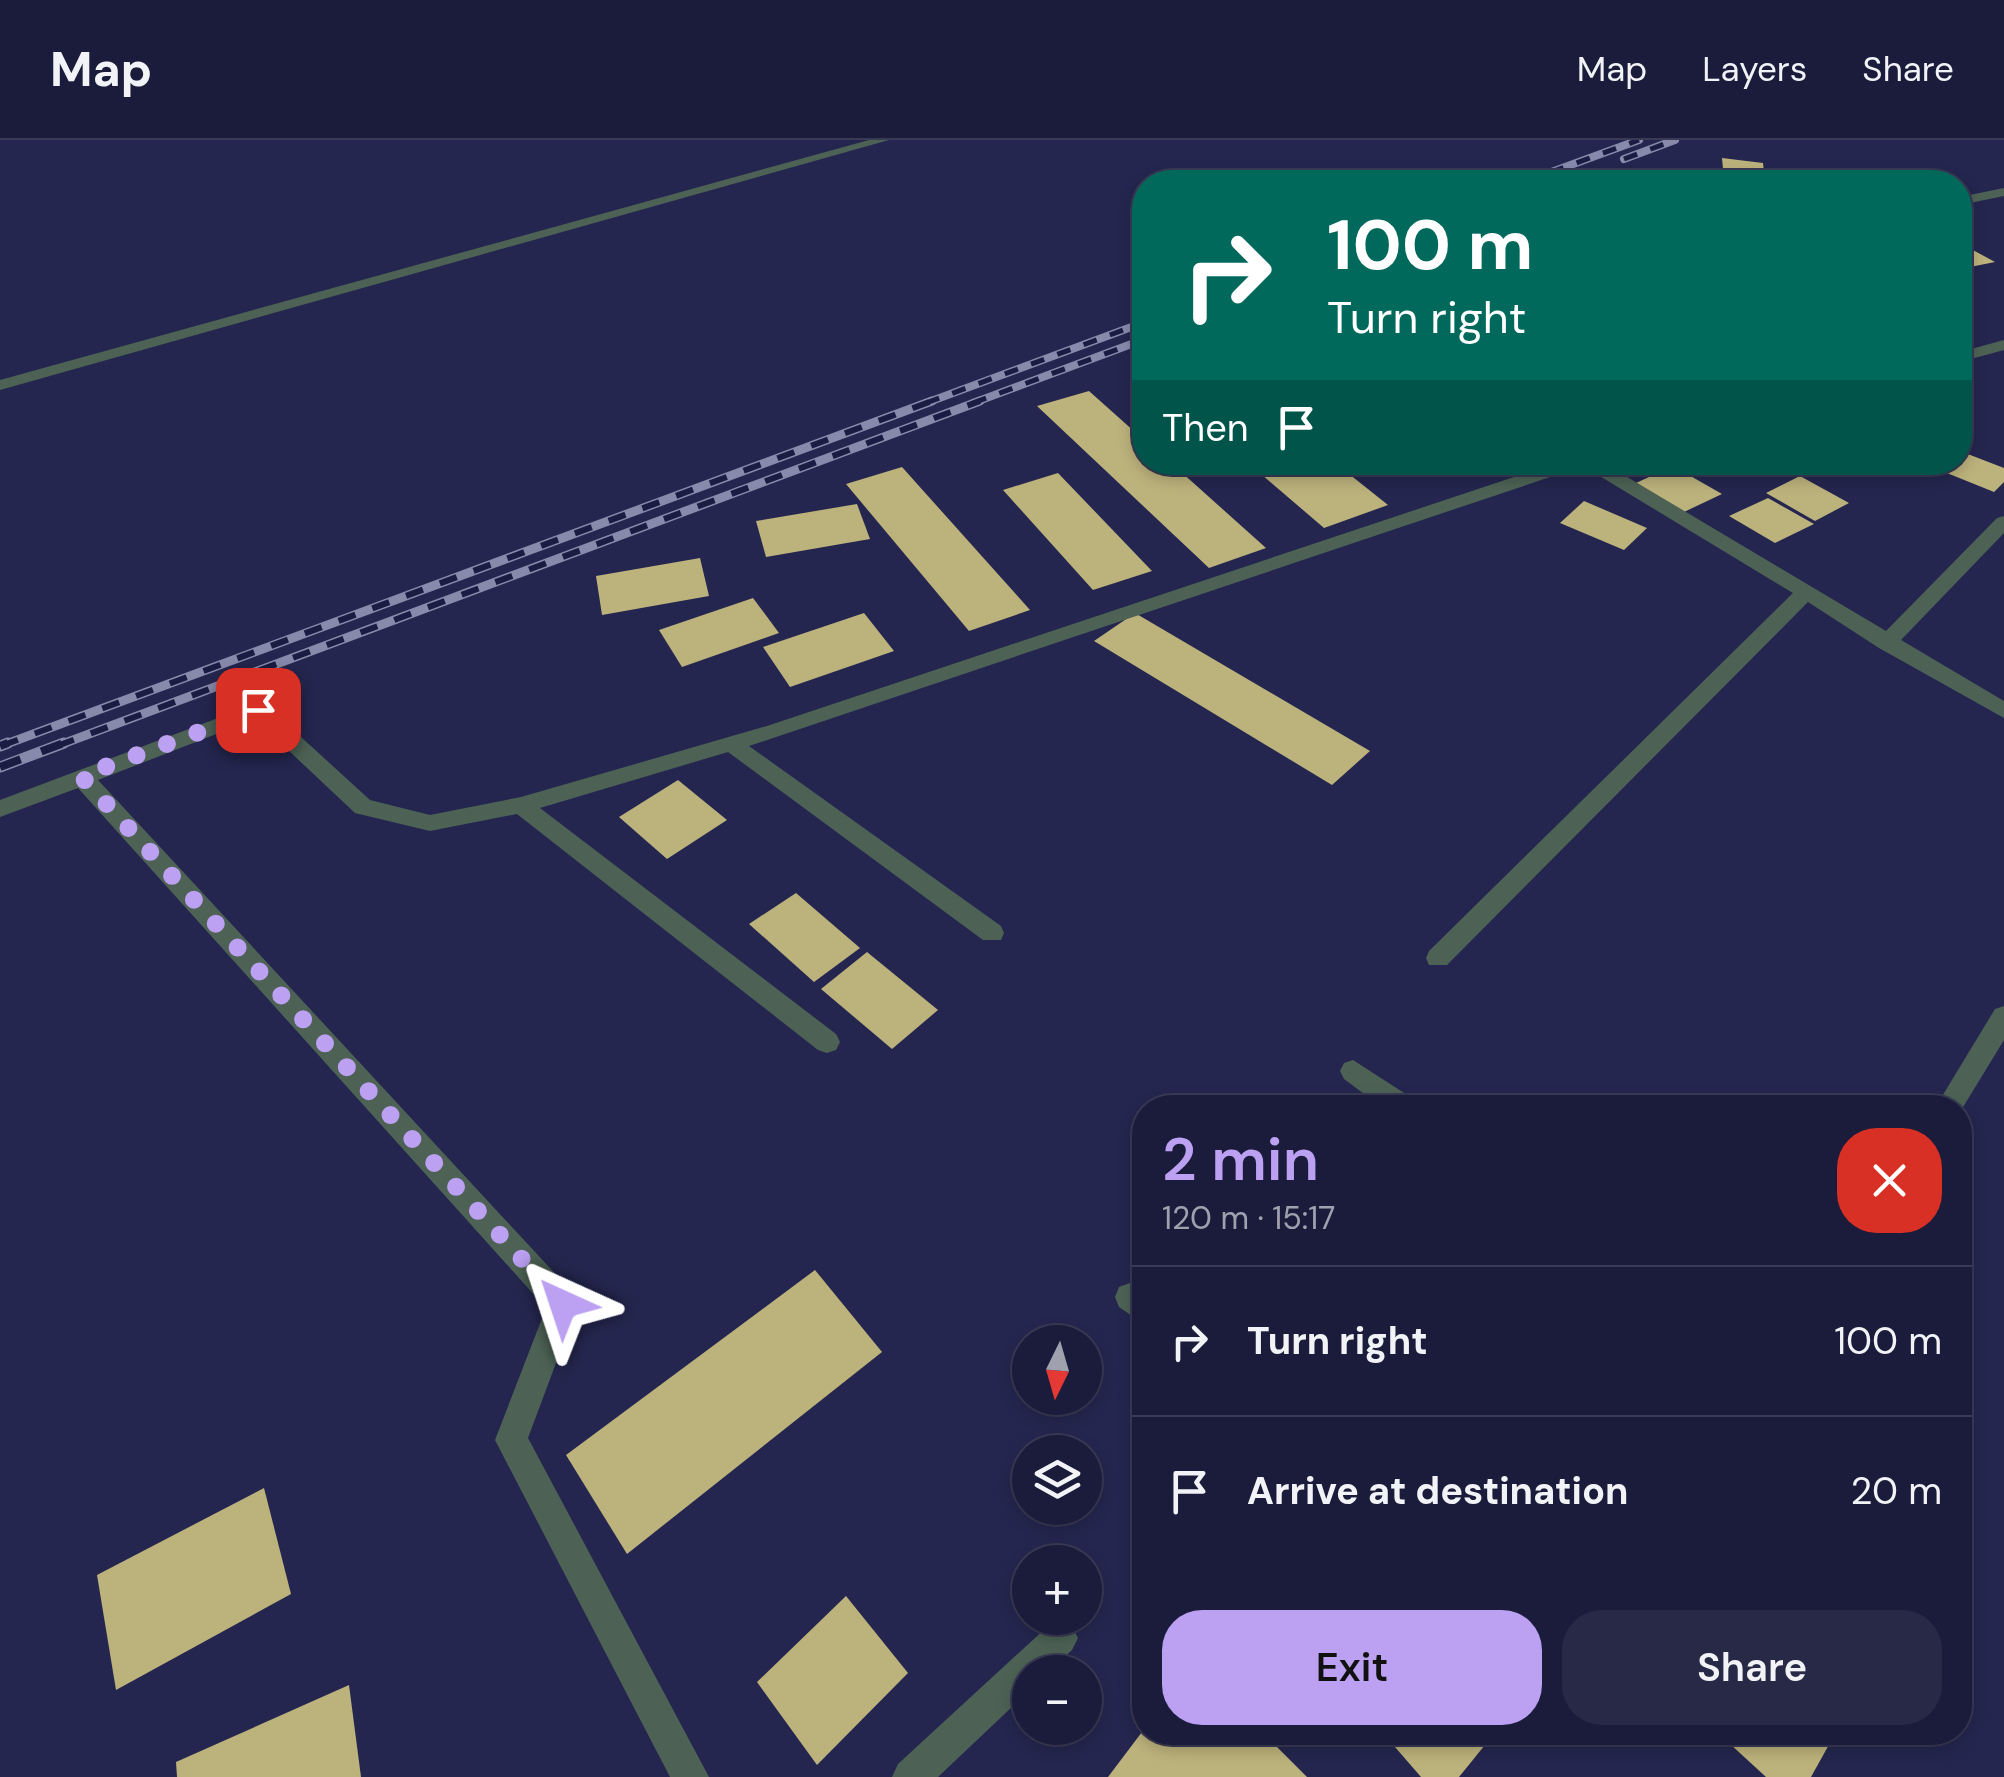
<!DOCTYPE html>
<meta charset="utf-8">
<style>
:root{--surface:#1b1c3b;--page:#282946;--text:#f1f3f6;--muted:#a0a1af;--line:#393a55;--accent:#bca0f2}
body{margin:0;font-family:"DM Sans",sans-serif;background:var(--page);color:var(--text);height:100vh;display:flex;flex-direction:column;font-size:38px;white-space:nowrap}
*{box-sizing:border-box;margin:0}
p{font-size:32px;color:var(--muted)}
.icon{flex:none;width:55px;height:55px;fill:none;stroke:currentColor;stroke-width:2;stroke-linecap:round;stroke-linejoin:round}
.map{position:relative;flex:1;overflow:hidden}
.sheet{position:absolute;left:1132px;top:955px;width:840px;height:650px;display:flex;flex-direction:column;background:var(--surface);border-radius:40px;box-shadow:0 5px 15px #0003,0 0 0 2px var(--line)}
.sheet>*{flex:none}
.top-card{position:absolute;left:1132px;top:30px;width:840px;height:305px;border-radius:40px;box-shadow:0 5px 15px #0003,0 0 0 2px var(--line);background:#00695c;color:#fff;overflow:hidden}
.needle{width:65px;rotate:185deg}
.tools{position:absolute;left:1012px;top:1185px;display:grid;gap:20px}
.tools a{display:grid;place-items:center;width:90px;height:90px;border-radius:50%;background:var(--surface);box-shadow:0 5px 15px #0003,0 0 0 2px var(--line);font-size:50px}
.pin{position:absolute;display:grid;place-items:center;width:85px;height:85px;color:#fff;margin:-42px;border-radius:20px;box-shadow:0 5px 15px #0006}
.me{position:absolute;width:110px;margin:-55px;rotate:318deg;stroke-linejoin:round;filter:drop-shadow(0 0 8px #0008)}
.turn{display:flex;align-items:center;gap:35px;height:210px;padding:0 30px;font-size:45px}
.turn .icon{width:130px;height:130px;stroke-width:2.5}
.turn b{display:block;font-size:70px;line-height:85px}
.then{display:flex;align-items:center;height:95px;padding:0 30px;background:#0003;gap:20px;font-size:38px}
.round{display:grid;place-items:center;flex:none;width:105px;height:105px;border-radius:40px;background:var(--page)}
.headline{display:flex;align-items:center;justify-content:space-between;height:170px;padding:0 30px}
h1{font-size:60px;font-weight:600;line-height:75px;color:var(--accent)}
.action{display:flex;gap:20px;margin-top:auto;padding:20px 30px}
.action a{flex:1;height:115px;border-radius:40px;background:var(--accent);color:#111;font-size:40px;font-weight:600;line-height:115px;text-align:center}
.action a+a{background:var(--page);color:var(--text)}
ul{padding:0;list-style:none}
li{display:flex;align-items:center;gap:30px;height:150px;padding:0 30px;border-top:2px solid var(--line)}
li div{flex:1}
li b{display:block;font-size:38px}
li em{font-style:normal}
header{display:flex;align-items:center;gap:60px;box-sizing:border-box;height:140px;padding:0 50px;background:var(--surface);border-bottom:2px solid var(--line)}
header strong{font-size:48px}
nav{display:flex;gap:55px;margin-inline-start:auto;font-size:35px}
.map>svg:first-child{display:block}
.building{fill:#bcb27c}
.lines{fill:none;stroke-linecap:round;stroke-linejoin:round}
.service{fill:#4d6255;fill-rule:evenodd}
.minor{fill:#4d6255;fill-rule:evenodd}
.rail-far2-casing{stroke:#878aab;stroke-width:8}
.rail-far1-casing{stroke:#878aab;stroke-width:9}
.rail-casing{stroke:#878aab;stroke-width:11}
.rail-far2{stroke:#1b1c44;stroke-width:5;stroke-dasharray:14;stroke-linecap:butt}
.rail-far1{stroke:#1b1c44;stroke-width:6;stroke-dasharray:18;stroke-linecap:butt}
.rail{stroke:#1b1c44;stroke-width:8;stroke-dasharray:22;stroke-linecap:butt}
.route{stroke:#bca0f2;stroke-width:18;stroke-dasharray:0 32.4}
</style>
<header>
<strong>Map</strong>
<nav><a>Map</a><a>Layers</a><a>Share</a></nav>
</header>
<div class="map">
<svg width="2004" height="1637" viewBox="0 0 2004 1637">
<rect width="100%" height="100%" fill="#24264f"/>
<g class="building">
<path d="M1722,18L1763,23L1765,42L1724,40Z"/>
<path d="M1960,103L1995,122L1960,129Z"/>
<path d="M1089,251L1145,301V322H1170L1266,408L1209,428L1037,266Z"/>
<path d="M1960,311L2004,328V342L1994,352L1927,325L1960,322Z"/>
<path d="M1247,322H1334L1388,365L1324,388Z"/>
<path d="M1673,326L1722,354L1684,372L1636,343Z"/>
<path d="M902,327L1030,470L969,491L846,344Z"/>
<path d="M1058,333L1152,431L1093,450L1003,350Z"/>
<path d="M1800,336L1849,363L1815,381L1766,353Z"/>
<path d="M1768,358L1814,384L1775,403L1729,376Z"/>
<path d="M1584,361L1647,388L1624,410L1560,383Z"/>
<path d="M857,364L870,399L766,417L756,381Z"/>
<path d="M700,418L709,456L602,475L596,436Z"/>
<path d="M753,458L779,493L682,527L659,490Z"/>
<path d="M864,473L894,511L790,547L763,507Z"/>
<path d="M1135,473L1370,611L1332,645L1094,501Z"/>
<path d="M678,640L727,680L667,719L619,677Z"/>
<path d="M796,753L860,808L814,842L749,784Z"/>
<path d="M867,812L938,870L892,909L821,849Z"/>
<path d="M815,1130L882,1212L627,1414L566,1315Z"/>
<path d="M264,1348L291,1454L116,1550L97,1435Z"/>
<path d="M846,1456L908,1533L817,1625L757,1542Z"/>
<path d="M349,1545L361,1637H177L176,1622Z"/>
<path d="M1145,1588V1592H1262L1307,1637H1108Z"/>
<path d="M1382,1592H1483L1489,1600L1459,1637H1421Z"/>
<path d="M1717,1592H1836L1811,1637H1766Z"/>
</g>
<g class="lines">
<path class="service" d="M869,0H889L0,250V240Z"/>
<g class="minor">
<path d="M2004,48V56L1960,65V57Z"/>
<path d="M2004,200V210L1960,222V212Z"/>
<path d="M1559,322H1602L1886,491L1997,378L2004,376V393L1901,500L2004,561V578L1879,508L1808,462L1447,825H1429L1426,818L1429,811L1793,453L1583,326L749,606L1001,786L1004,793L1001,800H983L728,612L540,668L836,894L840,902L836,910L827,913L818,910L517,674L430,691L355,673L255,579L98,640L574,1154L578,1164L528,1298L709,1637H670L495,1300L546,1168L78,648L0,677V660L258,563L266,565L370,660L430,675L521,657L767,586Z"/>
<path d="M2004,866V900L1960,972V968H1935L1995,869Z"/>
<path d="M1353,920L1415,960L1418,968H1383L1344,939L1340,931L1344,923Z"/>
<path d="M1130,1143L1145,1151V1185L1119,1167L1115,1157L1119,1147Z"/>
<path d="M1060,1480L1072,1486L1078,1498L1072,1510L1049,1532H1030V1550L938,1637H892L898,1624L1048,1486Z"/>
</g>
<defs>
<g id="rail-far2">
<path d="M1624,19L1675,0"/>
<path d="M1524,42L1639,0"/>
<path d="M926,263L1145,182"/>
<path d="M973,263L1145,199"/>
</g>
<g id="rail-far1">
<path d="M1,606L932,261"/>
<path d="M57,606L980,261"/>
</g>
<g id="rail">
<path d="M0,606L8,603"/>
<path d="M0,627L64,603"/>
</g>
</defs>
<use href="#rail-far2" class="rail-far2-casing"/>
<use href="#rail-far1" class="rail-far1-casing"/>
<use href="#rail" class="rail-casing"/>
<use href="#rail-far2" class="rail-far2"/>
<use href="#rail-far1" class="rail-far1"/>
<use href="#rail" class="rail"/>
</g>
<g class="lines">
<path class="route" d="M258,570L81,636L563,1164"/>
</g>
</svg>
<div class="tools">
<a><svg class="needle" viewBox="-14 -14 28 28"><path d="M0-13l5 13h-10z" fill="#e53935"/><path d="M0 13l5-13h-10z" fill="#a0a1af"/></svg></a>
<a><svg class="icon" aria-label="layers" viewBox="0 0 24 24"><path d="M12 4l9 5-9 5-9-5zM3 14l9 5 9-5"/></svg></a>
<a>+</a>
<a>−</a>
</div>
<div class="pin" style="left:258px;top:570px;background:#d93025"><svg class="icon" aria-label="arrive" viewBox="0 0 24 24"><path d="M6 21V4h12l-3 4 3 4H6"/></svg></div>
<svg class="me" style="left:563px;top:1164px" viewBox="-20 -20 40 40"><path d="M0-17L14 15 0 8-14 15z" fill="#bca0f2" stroke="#fff" stroke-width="4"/></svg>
<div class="top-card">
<div class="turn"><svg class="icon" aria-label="right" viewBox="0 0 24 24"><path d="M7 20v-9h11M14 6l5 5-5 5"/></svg><div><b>100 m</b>Turn right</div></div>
<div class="then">Then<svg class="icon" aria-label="arrive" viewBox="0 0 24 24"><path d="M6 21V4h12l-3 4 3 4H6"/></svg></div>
</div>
<section class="sheet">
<div class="headline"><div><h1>2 min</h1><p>120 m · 15:17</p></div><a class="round" style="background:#d93025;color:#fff"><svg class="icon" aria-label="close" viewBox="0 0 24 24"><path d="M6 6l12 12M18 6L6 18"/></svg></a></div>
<ul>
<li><svg class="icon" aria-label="right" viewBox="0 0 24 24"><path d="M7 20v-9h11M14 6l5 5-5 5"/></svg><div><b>Turn right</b></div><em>100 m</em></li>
<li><svg class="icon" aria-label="arrive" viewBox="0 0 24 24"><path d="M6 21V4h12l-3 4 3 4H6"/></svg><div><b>Arrive at destination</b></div><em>20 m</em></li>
</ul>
<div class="action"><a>Exit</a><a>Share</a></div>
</section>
</div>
